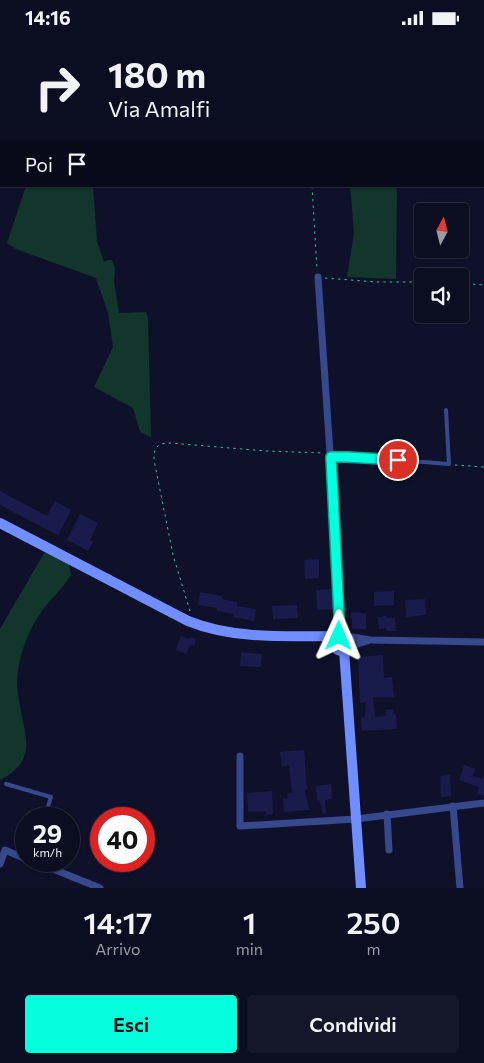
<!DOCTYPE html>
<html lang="it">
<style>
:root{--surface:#0b0d20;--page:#141629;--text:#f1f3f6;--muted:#9a9ca5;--line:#2b2d3e;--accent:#05ffde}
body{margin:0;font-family:Commissioner,sans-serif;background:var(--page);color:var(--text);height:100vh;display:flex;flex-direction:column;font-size:19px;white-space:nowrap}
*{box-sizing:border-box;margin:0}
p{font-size:16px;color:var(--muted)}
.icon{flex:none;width:28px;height:28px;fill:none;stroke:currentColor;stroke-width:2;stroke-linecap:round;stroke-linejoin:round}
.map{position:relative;height:853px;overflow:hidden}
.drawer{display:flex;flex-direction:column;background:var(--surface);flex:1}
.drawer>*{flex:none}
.banner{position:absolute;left:0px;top:0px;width:485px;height:152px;box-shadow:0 1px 4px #0004,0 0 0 1px var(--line);background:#0b0d20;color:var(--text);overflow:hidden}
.needle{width:32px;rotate:7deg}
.tools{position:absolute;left:414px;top:168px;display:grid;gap:10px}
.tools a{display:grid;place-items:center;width:55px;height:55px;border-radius:5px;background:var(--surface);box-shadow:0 1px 4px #0004,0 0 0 1px var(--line);font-size:25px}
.speed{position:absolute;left:15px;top:772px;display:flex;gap:10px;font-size:25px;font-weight:700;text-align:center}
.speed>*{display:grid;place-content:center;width:65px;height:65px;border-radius:50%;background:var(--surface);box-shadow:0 1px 4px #0004,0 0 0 1px var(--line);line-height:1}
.speed small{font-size:12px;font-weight:400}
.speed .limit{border:8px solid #d22;background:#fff;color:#111}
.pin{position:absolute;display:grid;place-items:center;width:42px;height:42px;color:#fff;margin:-21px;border:2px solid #fff;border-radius:50%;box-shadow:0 1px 5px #0007}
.me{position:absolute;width:55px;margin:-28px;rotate:1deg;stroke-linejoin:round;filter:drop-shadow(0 0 4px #0008)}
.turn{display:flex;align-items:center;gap:18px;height:105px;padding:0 25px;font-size:22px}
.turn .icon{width:65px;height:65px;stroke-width:2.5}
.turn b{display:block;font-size:35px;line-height:42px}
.then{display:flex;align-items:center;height:48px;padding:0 25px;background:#0003;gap:10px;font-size:19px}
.eta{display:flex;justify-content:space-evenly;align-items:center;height:85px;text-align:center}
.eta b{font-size:30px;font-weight:600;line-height:35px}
.cta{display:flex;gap:10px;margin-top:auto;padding:10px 25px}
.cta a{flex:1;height:58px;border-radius:5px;background:var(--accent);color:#111;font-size:20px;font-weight:600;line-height:58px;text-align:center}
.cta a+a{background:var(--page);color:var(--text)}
.status{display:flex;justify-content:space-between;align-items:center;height:35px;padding:0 25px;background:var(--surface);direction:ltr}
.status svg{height:14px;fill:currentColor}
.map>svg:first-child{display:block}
.green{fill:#12352c}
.building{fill:#1a1b4d}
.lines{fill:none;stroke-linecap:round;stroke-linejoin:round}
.path{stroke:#28c496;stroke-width:1;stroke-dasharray:2.5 4;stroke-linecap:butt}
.lane{stroke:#37488d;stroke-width:4}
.street{stroke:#37488d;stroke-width:7}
.secondary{stroke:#708eff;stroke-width:10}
.route-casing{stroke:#03a690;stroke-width:12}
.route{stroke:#05ffde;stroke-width:9}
</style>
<div class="status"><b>14:16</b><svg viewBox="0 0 49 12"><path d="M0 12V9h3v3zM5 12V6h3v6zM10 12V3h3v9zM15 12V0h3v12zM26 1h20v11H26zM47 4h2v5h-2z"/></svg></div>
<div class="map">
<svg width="484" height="853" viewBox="0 0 484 853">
<rect width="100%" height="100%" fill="#0f112b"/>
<g class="green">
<path d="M0,0L40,1H1V105Z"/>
<path d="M26,151H93L97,206L104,227L108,225H112L115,233L114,247L119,278L146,277L148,283L151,402L140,397L133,373L94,352L113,312L108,278L96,243L16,214L7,208Z"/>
<path d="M350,151H397L396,244L347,242L354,198Z"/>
<path d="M48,517L69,529L71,540C61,556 47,567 38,582C31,592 26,605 22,617C18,630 16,645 18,659C22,695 42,724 0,745V594L44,518Z"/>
</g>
<g class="building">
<path d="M0,456L47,481L55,466L71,475L58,500L0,470Z"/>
<path d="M80,479L98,488L90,505L93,507L88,516L67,505Z"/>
<path d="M319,524V543L305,544L304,525Z"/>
<path d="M333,554L334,574L317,575L316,555Z"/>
<path d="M394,556V570L374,571V557Z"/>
<path d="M200,557L222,561V564L237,567V571L256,574L254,586L233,582V579L217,576V573L198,570Z"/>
<path d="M425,564L426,580L406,582L405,565Z"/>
<path d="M297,570L298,583L273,584L272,571Z"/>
<path d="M351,578H366V594H352Z"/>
<path d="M387,581V583H395L396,596H387L386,593L379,594L378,582Z"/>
<path d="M181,601L189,604L190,602L196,604L194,611L190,610L186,619L176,615Z"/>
<path d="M241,617L262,619L261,632L240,631Z"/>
<path d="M383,620L384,643L392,642L394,662H373L375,682L386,681V675L393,674L394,680H396L397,694L362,696L361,683L365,682L366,667L360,668L358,622Z"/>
<path d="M304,715L307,755H305L309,775L284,777L283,764L288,763L287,759L292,758L289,730L282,732L280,717Z"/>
<path d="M464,730L475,734L473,741L482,744L484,740V761L477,759L479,752L459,745Z"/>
<path d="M450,740L451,761L441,762L440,741Z"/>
<path d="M331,749L332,764L325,765L326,778L323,779L319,765L317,766L316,751Z"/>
<path d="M272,756L273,779L266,780V776H248L247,758Z"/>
</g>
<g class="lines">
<g class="path">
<path d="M398,1L399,0"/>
<path d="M0,108H1"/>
<path d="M312,151L317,235"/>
<path d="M325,243L376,247H422"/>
<path d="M460,248L484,250"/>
<path d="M455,430L484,432"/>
<path d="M190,576L173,520L154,425C154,417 154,414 160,409L170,408L266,416L324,418"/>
</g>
<g class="lane">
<path d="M331,422L347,421L449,429L446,375"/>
<path d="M6,749L51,762L44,784"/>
</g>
<g class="street">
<path d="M318,242L330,418L341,600"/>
<path d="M346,601L370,605L484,607"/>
<path d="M349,612L367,606"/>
<path d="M240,721V791L356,784L484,768"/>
<path d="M453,771L460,853"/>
<path d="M387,779L389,815"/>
<path d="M33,826L100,853"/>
<path d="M0,829L5,815L26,824"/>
</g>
<g class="secondary">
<path d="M0,488L188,586C235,605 289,601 339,601"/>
<circle cx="342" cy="608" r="8"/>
<path d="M344,615L361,853"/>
</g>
</g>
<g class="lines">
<defs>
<path id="route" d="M339,601L340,600L331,422H347L398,425"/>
</defs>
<use href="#route" class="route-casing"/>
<use href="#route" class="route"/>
</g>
</svg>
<div class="tools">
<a><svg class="needle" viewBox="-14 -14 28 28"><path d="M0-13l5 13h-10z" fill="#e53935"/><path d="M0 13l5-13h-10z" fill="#9a9ca5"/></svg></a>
<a><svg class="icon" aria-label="sound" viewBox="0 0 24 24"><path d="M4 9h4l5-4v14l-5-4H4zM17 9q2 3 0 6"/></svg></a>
</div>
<div class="speed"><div>29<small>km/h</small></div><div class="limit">40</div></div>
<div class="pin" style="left:398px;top:425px;background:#d93025"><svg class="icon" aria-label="arrive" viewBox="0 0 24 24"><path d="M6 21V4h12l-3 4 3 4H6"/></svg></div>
<svg class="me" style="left:339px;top:601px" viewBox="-20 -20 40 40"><path d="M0-17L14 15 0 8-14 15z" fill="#05ffde" stroke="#fff" stroke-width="4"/></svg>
<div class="banner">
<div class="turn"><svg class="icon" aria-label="right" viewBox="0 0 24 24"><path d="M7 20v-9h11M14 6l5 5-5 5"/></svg><div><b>180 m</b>Via Amalfi</div></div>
<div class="then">Poi<svg class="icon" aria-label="arrive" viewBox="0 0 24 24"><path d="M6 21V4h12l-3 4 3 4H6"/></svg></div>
</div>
</div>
<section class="drawer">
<div class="eta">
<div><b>14:17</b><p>Arrivo</p></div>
<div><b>1</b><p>min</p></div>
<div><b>250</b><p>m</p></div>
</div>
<div class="cta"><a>Esci</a><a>Condividi</a></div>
</section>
